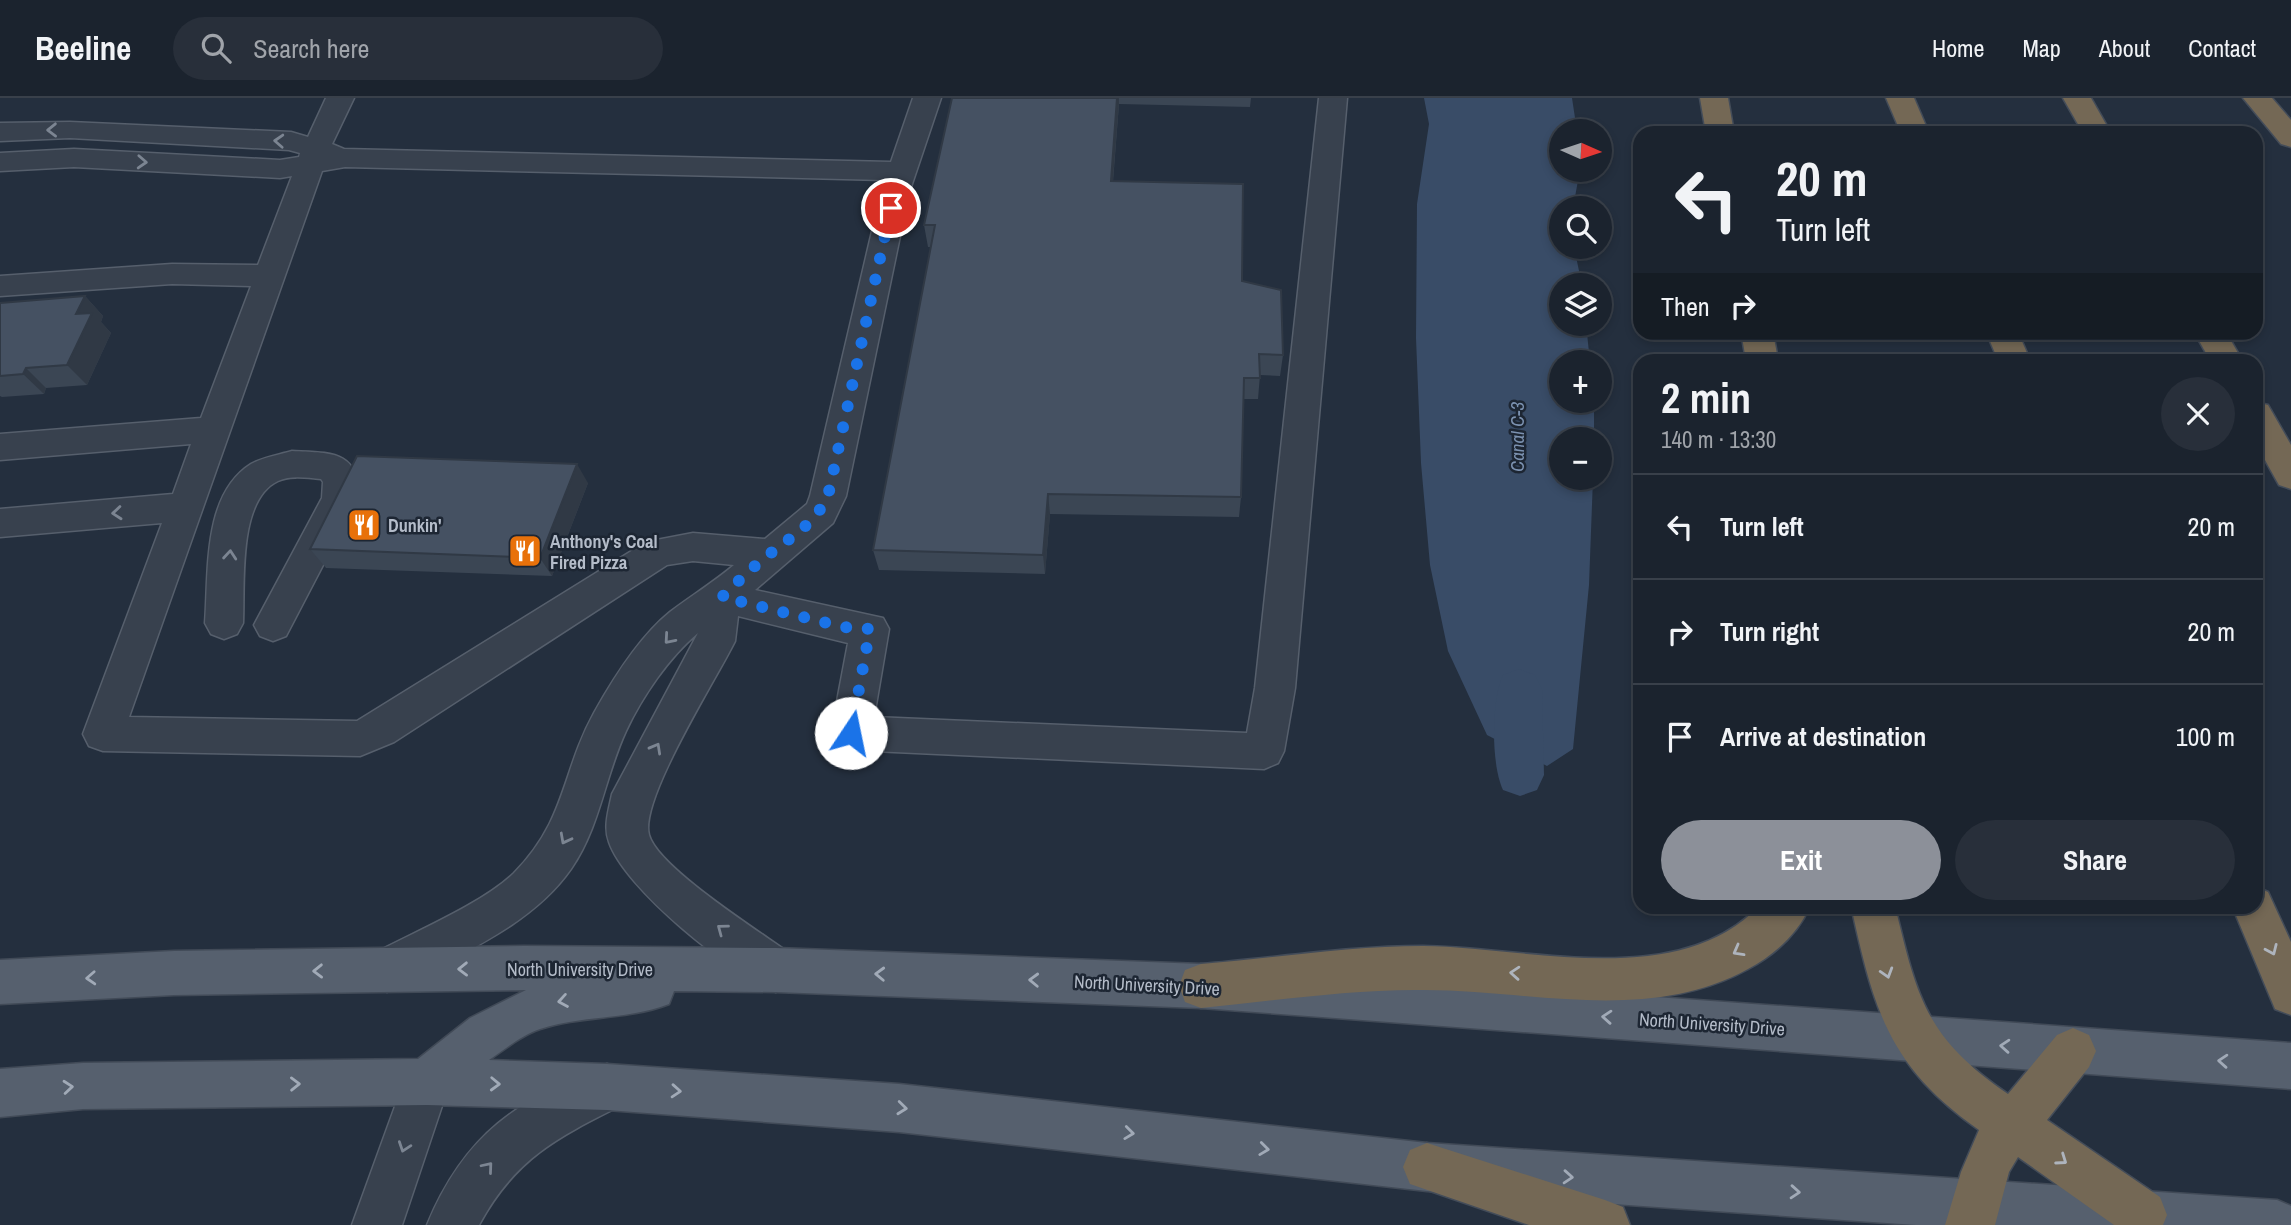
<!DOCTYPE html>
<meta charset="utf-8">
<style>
:root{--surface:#1b232e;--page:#282f3a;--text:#f1f3f6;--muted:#a0a4aa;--line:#39404a;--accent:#8c9099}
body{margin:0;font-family:"Archivo Narrow",sans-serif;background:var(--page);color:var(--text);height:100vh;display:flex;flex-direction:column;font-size:26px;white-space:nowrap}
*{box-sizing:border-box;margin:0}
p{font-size:23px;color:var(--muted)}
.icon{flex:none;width:38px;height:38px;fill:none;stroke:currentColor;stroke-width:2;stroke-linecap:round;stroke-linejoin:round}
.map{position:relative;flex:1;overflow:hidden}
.side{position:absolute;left:1633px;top:256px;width:630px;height:560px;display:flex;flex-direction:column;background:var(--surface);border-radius:21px;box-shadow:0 4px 10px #0003,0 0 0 2px var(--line)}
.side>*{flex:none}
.top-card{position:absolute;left:1633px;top:28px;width:630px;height:214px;border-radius:21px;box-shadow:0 4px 10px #0003,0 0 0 2px var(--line);background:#1b232e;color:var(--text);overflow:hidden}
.needle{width:46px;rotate:93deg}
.buttons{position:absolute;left:1549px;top:21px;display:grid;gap:14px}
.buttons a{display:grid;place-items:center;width:63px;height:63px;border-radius:50%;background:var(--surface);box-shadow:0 4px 10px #0003,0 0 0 2px var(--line);font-size:35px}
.pin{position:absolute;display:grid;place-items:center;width:60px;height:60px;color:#fff;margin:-30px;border:4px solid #fff;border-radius:50%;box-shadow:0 2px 7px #0007}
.me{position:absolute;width:77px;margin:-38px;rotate:11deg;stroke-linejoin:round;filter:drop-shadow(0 0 5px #0008)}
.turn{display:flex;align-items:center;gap:24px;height:147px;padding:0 28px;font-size:32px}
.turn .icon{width:91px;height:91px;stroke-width:2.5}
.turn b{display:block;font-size:49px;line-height:60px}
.then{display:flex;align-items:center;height:66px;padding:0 28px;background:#0003;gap:14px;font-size:26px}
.round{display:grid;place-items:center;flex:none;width:74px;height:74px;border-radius:37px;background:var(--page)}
.summary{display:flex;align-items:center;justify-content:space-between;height:119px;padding:0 28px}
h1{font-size:42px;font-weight:800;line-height:52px}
.button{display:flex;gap:14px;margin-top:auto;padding:14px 28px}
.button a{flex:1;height:80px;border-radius:42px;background:var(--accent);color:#fff;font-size:28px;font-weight:800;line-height:80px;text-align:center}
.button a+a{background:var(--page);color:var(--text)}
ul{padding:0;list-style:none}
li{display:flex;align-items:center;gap:21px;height:105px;padding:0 28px;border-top:2px solid var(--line)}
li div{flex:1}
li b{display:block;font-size:26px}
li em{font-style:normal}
header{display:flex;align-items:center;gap:42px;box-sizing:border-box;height:98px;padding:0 35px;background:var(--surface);border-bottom:2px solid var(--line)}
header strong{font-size:33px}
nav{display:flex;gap:38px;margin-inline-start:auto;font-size:24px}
.search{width:490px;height:63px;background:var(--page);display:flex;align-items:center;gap:18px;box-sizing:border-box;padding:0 24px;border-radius:38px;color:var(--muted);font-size:26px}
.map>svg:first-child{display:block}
.water{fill:#394c67}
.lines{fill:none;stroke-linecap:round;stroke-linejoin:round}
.canal{fill:#394c67;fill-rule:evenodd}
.minor-casing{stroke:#565f6c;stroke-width:3}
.major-casing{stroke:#414a57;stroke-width:3}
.highway-casing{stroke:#434c59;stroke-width:3}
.minor{fill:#38414e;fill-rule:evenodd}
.major{fill:#56606e;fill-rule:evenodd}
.highway{fill:#746855;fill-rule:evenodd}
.wall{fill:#3b4654}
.shaded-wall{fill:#303945}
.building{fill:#455162;stroke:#303945;stroke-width:2}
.oneway{stroke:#7c8592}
.oneway2{stroke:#aeb4bd}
.oneway3{stroke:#a1aab7}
.route{stroke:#1a73e8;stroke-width:12;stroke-dasharray:0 21.6}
.labels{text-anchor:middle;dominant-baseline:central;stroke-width:5;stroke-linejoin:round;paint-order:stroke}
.poi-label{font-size:18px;font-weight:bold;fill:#b4bcc9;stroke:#1d2633;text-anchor:start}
.street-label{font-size:18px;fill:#b4bcc9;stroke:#1d2633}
.water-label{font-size:19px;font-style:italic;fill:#7c92b1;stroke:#1d2633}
</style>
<header>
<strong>Beeline</strong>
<div class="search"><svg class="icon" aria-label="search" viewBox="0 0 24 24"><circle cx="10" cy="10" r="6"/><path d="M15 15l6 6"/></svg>Search here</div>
<nav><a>Home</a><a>Map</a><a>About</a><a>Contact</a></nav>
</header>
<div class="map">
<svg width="2291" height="1127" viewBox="0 0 2291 1127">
<rect width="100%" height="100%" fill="#242f3e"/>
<path class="water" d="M1424,0H1572L1577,33H1561V72H1579V77L1573,110H1561V149H1574L1582,187H1561V226H1586L1590,264H1561V303H1594V341H1561V380H1593L1589,487L1573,651L1547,668L1487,637L1448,553L1430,467L1421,365L1416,240L1417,106L1429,26Z"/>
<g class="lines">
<path class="canal" d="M1519,571L1535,577L1542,591L1544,677L1537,692L1520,698L1503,692C1491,667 1491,602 1503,577Z"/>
<defs>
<g id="minor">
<path d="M326,0H354L332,46L344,51L891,64L913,0H941L909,95L846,398L833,425L755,492L883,520L889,531L874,619L1247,635L1255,590L1319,0H1347L1295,590L1284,653L1278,665L1264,671L851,652L837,647L831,635L848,545L738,518L735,543C717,580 639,702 649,737C658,770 762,835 792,857L798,872L792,887L776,894C730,875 625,791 609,744C603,729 609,711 612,696L698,535C669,559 642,599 626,633C605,678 600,729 571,771C532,827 461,855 403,887L387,894L371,887L365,872L371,857C412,835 482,806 514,775C567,721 561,675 594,615C613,581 639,539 670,514C691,498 714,484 734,467L693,463L667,467L394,644L360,658L103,653L89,648L83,636L162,425L0,439V411L173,396L191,346L0,362V336L201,320L251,188L172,186L0,198V178L172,166L258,167L292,78L280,80L74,69L0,73V55L74,51L280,62L299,59L300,55L289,52L70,40L0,43V25L70,24L291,34L308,39ZM345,69L884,82L810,398L807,406L765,441L693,435L646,444L357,623L129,619L322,73Z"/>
<path d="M292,353C330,355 360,352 358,400L286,538L273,543L260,538L254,527L322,400L323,384L321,381C307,380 291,377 278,383C237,402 245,487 243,525L237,536L224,541L211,536L205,525C209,474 202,397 251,366C263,359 279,357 292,353Z"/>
<path d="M427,961L444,967L450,984L402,1127H352L410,967Z"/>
<path d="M607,966L624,972L630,989L624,1006C558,1039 515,1060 479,1127H427C465,1035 518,1002 607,966Z"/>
</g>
<path id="major" d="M524,848L776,850L1201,866L2291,945V991L1201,910L776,894L674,893L669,906C628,922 582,917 540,931C522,937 505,951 489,962L607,966L899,986L1427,1045L2277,1102L2291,1108V1127H1916L1427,1093L899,1034L607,1012L427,1007L83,1011L0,1019V971L83,965L418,961L470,920L526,892L174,897L0,906V862L174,853Z"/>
<g id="highway">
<path d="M1700,0H1728L1734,35H1706Z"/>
<path d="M1886,0H1914L1929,35H1901Z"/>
<path d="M2063,0H2091L2111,35H2083Z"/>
<path d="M2243,0H2272L2291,22V49L2281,46Z"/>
<path d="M1741,234H1773L1778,262H1746Z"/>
<path d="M1986,234H2018L2030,262H1998Z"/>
<path d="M2194,234H2226L2242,262H2210Z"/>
<path d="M2256,304L2268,307L2291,347V391L2279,387L2256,346Z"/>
<path d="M2256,789L2268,794L2291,844V917L2275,911L2232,808H2256Z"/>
<path d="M1759,808H1810C1798,836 1774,857 1748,871C1648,926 1531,892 1424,892C1349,891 1275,903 1201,910L1185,904L1179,888L1185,872L1201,866C1275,860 1349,848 1423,848C1528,849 1678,893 1759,808Z"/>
<path d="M1851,808H1895C1917,900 1926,940 2008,996L2057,937L2073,930L2089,937L2096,953L2089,969L2047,1022L2160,1099L2167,1117L2163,1127H2114L2018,1059L2009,1074L1995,1127H1945L1961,1074L1979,1032C1888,968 1874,912 1851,808Z"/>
<path d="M1427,1045L1605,1102L1623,1109L1630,1127H1529L1410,1086L1403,1069L1410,1052Z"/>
</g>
</defs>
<use href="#minor" class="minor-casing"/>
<use href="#major" class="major-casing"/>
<use href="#highway" class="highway-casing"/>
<use href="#minor" class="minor"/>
<use href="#major" class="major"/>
<use href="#highway" class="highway"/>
</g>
<g class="wall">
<path d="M952,0H1251L1250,9L1119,6L1113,84L1242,183L1283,257L1280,278L1260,277L1258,301H1243L1241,399L1239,419L1050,416L1045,476L879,472L873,452L931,149H928L924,127Z"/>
<path d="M85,198L103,218L101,224L111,235L87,287L46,290L44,296L2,299L0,298V205Z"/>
<path d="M588,385L552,478L326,470L310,451Z"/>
</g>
<g class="shaded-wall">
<path d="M1117,0H1119V6L1111,105V83Z"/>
<path d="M85,198L103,218L101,224L111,235L87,287L67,267L76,216Z"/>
<path d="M26,270L46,290L44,296L23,276Z"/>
<path d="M577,366L588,385L552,478L540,460Z"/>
<path d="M1048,396L1050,416L1045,476L1043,457Z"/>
</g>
<g class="building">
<path d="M952,0H1117L1111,83L1243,86L1242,183L1281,192L1283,257L1259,256L1260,280H1244L1241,399L1048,396L1043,457L873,452L935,127H924Z"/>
<path d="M85,198L76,216L92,215L67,267L26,270L23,276L0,278V205Z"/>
<path d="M357,358L577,366L540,460L310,451Z"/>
</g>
<defs><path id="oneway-chevron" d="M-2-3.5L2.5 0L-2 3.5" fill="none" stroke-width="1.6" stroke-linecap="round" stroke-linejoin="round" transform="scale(1.75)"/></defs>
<g class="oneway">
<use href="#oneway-chevron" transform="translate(52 32) rotate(179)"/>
<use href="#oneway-chevron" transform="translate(279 43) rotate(-177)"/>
<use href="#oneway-chevron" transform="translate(142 64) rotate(3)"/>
<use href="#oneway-chevron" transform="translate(117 415) rotate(175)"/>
<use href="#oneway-chevron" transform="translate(230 457) rotate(-85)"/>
<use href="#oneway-chevron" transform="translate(669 541) rotate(131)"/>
<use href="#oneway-chevron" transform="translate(656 650) rotate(-61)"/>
<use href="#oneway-chevron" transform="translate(565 741) rotate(118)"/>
<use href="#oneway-chevron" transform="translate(722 831) rotate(-143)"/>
<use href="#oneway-chevron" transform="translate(404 1049) rotate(109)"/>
<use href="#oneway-chevron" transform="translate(488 1069) rotate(-50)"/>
</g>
<g class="oneway2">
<use href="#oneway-chevron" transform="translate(2272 852) rotate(66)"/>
<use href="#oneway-chevron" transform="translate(1738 853) rotate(151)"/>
<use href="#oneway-chevron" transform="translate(1515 875) rotate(-176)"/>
<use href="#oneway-chevron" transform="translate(1887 875) rotate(73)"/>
<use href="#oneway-chevron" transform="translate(2062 1062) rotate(35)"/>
</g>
<g class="oneway3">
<use href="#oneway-chevron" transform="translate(463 871) rotate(179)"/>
<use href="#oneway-chevron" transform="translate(318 873) rotate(179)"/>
<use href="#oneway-chevron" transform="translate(880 876) rotate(-178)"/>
<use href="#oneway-chevron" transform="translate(91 880) rotate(177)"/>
<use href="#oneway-chevron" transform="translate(1034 882) rotate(-178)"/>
<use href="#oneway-chevron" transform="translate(563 903) rotate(170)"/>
<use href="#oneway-chevron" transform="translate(1607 919) rotate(-176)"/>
<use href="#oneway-chevron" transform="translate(2005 948) rotate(-176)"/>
<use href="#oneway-chevron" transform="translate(2223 963) rotate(-176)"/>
<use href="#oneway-chevron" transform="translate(295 986) rotate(-1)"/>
<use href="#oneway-chevron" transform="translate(495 986) rotate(2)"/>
<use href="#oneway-chevron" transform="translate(68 989) rotate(-5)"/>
<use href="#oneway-chevron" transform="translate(676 993) rotate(4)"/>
<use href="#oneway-chevron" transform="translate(902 1010) rotate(6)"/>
<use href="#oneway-chevron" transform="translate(1129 1035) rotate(7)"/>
<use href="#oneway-chevron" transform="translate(1264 1051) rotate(7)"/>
<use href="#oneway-chevron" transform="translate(1568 1079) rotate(4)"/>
<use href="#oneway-chevron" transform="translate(1795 1094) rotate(4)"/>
</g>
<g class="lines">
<path class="route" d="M851,635L870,531L843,529L722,499C738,484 753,468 771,455C794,437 815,425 828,398L891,110"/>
</g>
<defs>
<symbol id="restaurant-square" viewBox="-11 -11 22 22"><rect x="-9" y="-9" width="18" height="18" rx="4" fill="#e8710a" stroke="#1d2633"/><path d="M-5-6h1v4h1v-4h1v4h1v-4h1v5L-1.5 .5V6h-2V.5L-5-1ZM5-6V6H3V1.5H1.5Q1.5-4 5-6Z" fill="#fff"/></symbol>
</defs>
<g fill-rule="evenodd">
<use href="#restaurant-square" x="345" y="408" width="38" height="38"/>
<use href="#restaurant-square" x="506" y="434" width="38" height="38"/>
</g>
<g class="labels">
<g class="poi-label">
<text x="388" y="427">Dunkin'</text>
<text x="550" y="443">Anthony's Coal<tspan x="550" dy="21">Fired Pizza</tspan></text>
</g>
<g class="street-label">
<text x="580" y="871">North University Drive</text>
<text transform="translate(1147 887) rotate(3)">North University Drive</text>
<text transform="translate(1712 926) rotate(4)">North University Drive</text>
</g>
<g class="water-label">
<text transform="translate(1517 339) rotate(-90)">Canal C-3</text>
</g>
</g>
</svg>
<div class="buttons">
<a><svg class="needle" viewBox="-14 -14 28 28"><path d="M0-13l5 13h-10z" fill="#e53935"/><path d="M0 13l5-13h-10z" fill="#a0a4aa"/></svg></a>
<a><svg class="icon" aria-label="search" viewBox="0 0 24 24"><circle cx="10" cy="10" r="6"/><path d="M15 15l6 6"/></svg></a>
<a><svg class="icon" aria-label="layers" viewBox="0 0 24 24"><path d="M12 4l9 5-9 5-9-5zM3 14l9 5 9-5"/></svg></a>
<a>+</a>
<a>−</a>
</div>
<div class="pin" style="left:891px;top:110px;background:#d93025"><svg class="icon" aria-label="arrive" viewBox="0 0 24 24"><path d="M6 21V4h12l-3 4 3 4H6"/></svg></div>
<svg class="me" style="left:851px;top:635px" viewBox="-20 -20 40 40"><circle r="19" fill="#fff"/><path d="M0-13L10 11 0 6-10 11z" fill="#1a73e8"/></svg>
<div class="top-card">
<div class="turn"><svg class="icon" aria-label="left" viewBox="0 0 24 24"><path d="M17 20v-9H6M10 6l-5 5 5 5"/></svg><div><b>20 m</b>Turn left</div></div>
<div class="then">Then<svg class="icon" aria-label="right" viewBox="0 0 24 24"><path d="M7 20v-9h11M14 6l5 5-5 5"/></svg></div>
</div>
<section class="side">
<div class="summary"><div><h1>2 min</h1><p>140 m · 13:30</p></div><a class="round"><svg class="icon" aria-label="close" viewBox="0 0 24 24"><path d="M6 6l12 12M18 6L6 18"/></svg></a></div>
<ul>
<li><svg class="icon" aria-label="left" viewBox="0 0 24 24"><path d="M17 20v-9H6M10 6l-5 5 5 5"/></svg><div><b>Turn left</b></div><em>20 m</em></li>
<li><svg class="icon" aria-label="right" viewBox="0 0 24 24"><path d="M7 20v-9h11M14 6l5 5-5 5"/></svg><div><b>Turn right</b></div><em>20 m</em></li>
<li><svg class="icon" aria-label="arrive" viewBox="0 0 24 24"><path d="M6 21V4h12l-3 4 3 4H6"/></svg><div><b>Arrive at destination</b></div><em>100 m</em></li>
</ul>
<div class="button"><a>Exit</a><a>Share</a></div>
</section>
</div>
